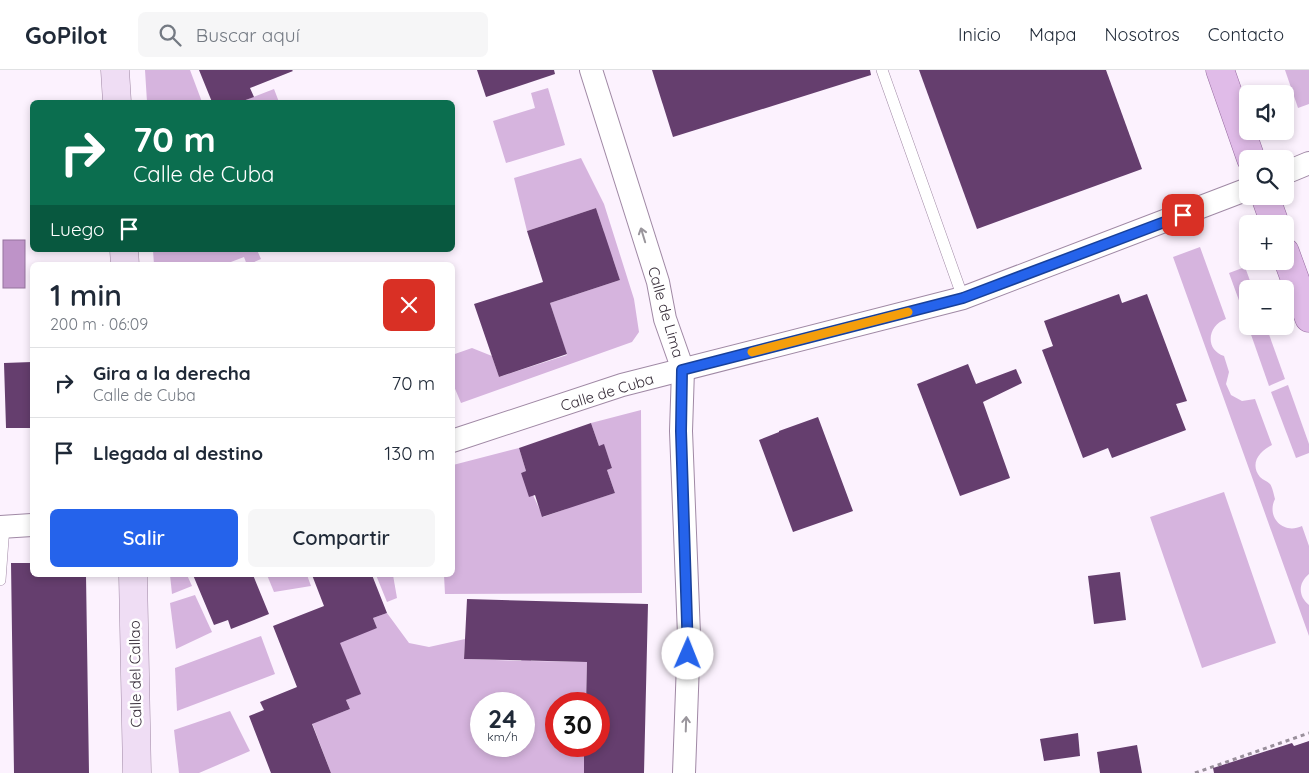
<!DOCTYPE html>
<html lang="es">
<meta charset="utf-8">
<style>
:root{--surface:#fff;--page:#f6f6f7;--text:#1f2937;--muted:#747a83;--line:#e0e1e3;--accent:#2563eb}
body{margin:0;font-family:Quicksand,sans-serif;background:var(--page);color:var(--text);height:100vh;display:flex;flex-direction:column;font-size:19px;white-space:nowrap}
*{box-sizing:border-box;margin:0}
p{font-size:16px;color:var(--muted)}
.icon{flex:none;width:28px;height:28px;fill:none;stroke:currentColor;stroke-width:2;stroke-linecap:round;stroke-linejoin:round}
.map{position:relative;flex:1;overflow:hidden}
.sheet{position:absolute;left:30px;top:192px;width:425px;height:315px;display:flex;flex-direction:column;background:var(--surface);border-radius:8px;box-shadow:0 2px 8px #0003}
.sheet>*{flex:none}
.hud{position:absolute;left:30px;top:30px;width:425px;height:152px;border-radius:8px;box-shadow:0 2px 8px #0003;background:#0b6e4f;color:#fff;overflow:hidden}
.tools{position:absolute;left:1239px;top:15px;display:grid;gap:10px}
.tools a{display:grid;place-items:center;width:55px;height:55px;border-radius:8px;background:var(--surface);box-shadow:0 2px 8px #0003;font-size:25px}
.speed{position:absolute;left:470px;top:622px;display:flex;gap:10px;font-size:25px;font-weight:700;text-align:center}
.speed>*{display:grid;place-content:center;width:65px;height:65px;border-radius:50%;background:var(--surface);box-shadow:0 2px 8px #0003;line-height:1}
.speed small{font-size:12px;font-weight:400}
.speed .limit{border:8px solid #d22;background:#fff;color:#111}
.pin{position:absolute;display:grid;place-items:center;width:42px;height:42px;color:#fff;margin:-21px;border-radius:10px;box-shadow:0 2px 8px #0006}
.me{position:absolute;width:55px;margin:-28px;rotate:1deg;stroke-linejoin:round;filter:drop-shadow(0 0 4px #0008)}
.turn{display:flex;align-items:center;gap:18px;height:105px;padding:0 20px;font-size:22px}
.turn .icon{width:65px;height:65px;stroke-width:2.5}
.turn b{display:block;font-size:35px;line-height:42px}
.then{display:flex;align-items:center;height:48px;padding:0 20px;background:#0003;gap:10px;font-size:19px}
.round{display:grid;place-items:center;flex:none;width:52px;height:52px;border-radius:8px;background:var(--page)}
.head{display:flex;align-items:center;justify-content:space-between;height:85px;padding:0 20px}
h1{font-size:30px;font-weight:600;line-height:38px}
.primary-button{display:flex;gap:10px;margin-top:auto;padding:10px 20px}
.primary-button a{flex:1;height:58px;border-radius:8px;background:var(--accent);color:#fff;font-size:20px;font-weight:600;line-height:58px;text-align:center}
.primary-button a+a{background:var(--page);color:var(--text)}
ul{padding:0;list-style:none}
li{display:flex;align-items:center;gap:15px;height:70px;padding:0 20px;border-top:1px solid var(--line)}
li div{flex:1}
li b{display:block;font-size:19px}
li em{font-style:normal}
header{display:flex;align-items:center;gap:30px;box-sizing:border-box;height:70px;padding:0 25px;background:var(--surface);border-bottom:1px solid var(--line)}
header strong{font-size:24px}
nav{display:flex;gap:28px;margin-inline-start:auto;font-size:18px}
.search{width:350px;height:45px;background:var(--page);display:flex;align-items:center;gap:12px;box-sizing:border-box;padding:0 18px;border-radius:8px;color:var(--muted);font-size:19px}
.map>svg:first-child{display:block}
.green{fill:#d6b4de;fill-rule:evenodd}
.water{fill:#be93c8;stroke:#95749d}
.building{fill:#653e6e}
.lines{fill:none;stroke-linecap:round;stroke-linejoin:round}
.lane-casing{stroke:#a089a5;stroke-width:12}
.street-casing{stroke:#a089a5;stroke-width:24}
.secondary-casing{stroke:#a089a5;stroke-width:29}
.primary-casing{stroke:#976ca1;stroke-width:29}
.path{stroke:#998f9b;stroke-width:3;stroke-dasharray:4 4;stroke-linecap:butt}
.lane{stroke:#fff;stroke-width:11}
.street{stroke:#fff;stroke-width:22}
.secondary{stroke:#efddf4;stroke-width:28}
.primary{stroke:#e0bbe8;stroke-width:28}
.oneway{stroke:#9a969c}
.route-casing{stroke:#184099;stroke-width:12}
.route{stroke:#2563eb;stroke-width:9}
.slow{stroke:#f59e0b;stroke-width:9}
.labels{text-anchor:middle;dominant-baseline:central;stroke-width:5;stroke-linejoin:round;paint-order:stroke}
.street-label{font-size:15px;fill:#362c38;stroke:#fff}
</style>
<header>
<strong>GoPilot</strong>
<div class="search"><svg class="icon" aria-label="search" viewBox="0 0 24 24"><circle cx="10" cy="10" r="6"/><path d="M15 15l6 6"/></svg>Buscar aquí</div>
<nav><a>Inicio</a><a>Mapa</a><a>Nosotros</a><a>Contacto</a></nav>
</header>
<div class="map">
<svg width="1309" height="703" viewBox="0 0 1309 703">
<rect width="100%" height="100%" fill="#fcf2fe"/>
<g class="green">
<path d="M145,0H190L202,32H147Z"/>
<path d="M1285,0H1309V34L1298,38Z"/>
<path d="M548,18L565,75L506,93L493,51L535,38L531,23Z"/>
<path d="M274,19L279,32H240Z"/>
<path d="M581,88L604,134L634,229L639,262L632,272L461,333L453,314L452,285L472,278L492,286L499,307L567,285L550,233L620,210L613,189L593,195L604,162L596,138L527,161L514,108Z"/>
<path d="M1200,177L1226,249C1208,255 1204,279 1224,286L1229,302L1226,314L1231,325L1242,331L1255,329L1272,375C1260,381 1249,393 1260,407C1263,410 1267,411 1270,414C1272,416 1274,425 1275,429C1266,447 1283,465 1302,456L1309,476V504C1298,513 1298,526 1309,535V566L1173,187Z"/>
<path d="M153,180H257L261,189L247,195L244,187L223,195H154Z"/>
<path d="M1245,197L1253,219H1248L1247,234L1241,236L1229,203Z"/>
<path d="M1248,256H1266L1285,309L1269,316Z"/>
<path d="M1288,315L1309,374V383L1296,388L1271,322Z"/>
<path d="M641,340L642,523L445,524L444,505H452L453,395L519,378L526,401L521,403L533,425L543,447L566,439L559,420L586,411L593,430L615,423L607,400L612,398L604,375L599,376L591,353Z"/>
<path d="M1224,422L1276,573L1202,598L1150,447Z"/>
<path d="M170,505H187L192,516L172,524Z"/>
<path d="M267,505H307L311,516L274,522Z"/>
<path d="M376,505H393L397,528L387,532Z"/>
<path d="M195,525L212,562L176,579L170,533Z"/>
<path d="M387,543L409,573L429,577L465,569L464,589L521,591L531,574V591L587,592L586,634H556V676H584V703H331L309,645L327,648L350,639L346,630L360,624L336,564L377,558L373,548ZM481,634H524V676H481Z"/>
<path d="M261,566L275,604L177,641L175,598Z"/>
<path d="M230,641L250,681L199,703H179L174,660Z"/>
</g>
<rect class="water" x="3" y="170" width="22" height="48"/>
<g class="building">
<path d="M199,0H292L293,1L250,18L254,27L240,32H212Z"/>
<path d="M477,0H554L555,4L486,27Z"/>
<path d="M652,0H870L871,5L673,67Z"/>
<path d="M919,0H1106L1142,99L977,159Z"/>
<path d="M596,138L620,210L550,233L567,284L499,307L474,234L543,212L527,161Z"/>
<path d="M1119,224L1122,233L1147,224L1187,331L1176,334L1186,360L1112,388L1108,378L1083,388L1042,280L1053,276L1044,251Z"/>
<path d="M32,292V358H6L4,293Z"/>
<path d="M968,294L976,314L1016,299L1022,313L983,332L1010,408L960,426L917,314Z"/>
<path d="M818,347L853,441L793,462L759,370L779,362V361Z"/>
<path d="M591,353L599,376L604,374L612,398L607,400L615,423L542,447L535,425L529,427L521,403L526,401L519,378Z"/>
<path d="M11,493H32V505H86L89,703H14Z"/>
<path d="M1120,502L1126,550L1094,554L1088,506Z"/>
<path d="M193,505H253L269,544L231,559L228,550L214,555Z"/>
<path d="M312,505H372L387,543L373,548L377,558L340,573L361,624L346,630L350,639L312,654L331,703H271L249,646L264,640L260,632L297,617L273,556L324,536Z"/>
<path d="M467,529L648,534L644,703H584V676H599V634H586L587,592L464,589Z"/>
<path d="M1078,663L1080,686L1044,691L1040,669Z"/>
<path d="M1309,671V703H1214L1213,698L1292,673L1294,676Z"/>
<path d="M1137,675L1142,703H1100L1097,682Z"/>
</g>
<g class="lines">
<defs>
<g id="lane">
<path d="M882,0L963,228"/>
<path d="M0,510L4,456"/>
</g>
<g id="street">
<path d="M591,0L658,212L665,249L683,300L681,361L689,565L684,703"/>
<path d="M1285,103L1309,93"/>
<path d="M452,371L622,315L963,228L1248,119"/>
<path d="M0,457L32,455"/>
</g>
<g id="secondary">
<path d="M115,0L117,32"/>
<path d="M124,180L125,195"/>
<path d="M133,505L137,703"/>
</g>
<g id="primary">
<path d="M1220,0L1251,89"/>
<path d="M1265,126L1275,154"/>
<path d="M1285,182L1309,248"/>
</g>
</defs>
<use href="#lane" class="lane-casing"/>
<use href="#street" class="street-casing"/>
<use href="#secondary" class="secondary-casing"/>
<use href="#primary" class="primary-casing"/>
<path class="path" d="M1195,703L1309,663"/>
<use href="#lane" class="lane"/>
<use href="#street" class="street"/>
<use href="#secondary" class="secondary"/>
<use href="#primary" class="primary"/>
</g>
<defs><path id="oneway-shaft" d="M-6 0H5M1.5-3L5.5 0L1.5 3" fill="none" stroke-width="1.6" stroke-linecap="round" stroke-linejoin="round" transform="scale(1.25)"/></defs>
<g class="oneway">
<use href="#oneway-shaft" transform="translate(643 165) rotate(-107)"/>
<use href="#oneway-shaft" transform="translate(686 654) rotate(-88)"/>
</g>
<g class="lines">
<defs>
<path id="route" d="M688,584L681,361L682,300L963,228L1183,145"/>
</defs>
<use href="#route" class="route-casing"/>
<use href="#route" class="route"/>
<path class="slow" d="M752,282L908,242"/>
</g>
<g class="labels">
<g class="street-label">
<text transform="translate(666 242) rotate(74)">Calle de Lima</text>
<text transform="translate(607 322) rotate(-17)">Calle de Cuba</text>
<text transform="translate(135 604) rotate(-91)">Calle del Callao</text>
</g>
</g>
</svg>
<div class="tools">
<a><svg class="icon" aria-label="sound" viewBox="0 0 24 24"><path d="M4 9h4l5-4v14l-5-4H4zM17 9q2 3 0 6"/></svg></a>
<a><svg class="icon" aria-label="search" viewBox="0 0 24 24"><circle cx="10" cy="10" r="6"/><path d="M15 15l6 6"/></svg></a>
<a>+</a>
<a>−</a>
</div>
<div class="speed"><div>24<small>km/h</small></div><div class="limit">30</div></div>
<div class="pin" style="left:1183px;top:145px;background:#d93025"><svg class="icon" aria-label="arrive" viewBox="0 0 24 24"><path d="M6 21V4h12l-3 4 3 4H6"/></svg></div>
<svg class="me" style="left:688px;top:584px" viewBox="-20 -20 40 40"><circle r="19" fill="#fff"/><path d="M0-13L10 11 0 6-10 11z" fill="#2563eb"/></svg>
<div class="hud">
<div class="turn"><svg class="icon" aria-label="right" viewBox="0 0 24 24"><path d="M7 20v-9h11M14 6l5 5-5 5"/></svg><div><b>70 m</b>Calle de Cuba</div></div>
<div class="then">Luego<svg class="icon" aria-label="arrive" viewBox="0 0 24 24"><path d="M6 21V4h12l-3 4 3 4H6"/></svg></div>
</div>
<section class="sheet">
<div class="head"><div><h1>1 min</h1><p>200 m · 06:09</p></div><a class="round" style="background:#d93025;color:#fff"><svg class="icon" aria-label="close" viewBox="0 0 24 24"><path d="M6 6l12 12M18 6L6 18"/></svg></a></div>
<ul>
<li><svg class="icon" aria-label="right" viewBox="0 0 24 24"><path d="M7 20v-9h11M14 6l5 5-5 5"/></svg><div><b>Gira a la derecha</b><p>Calle de Cuba</p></div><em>70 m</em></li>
<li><svg class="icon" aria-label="arrive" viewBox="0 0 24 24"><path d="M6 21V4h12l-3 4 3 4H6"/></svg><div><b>Llegada al destino</b></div><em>130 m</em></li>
</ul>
<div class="primary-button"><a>Salir</a><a>Compartir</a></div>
</section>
</div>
